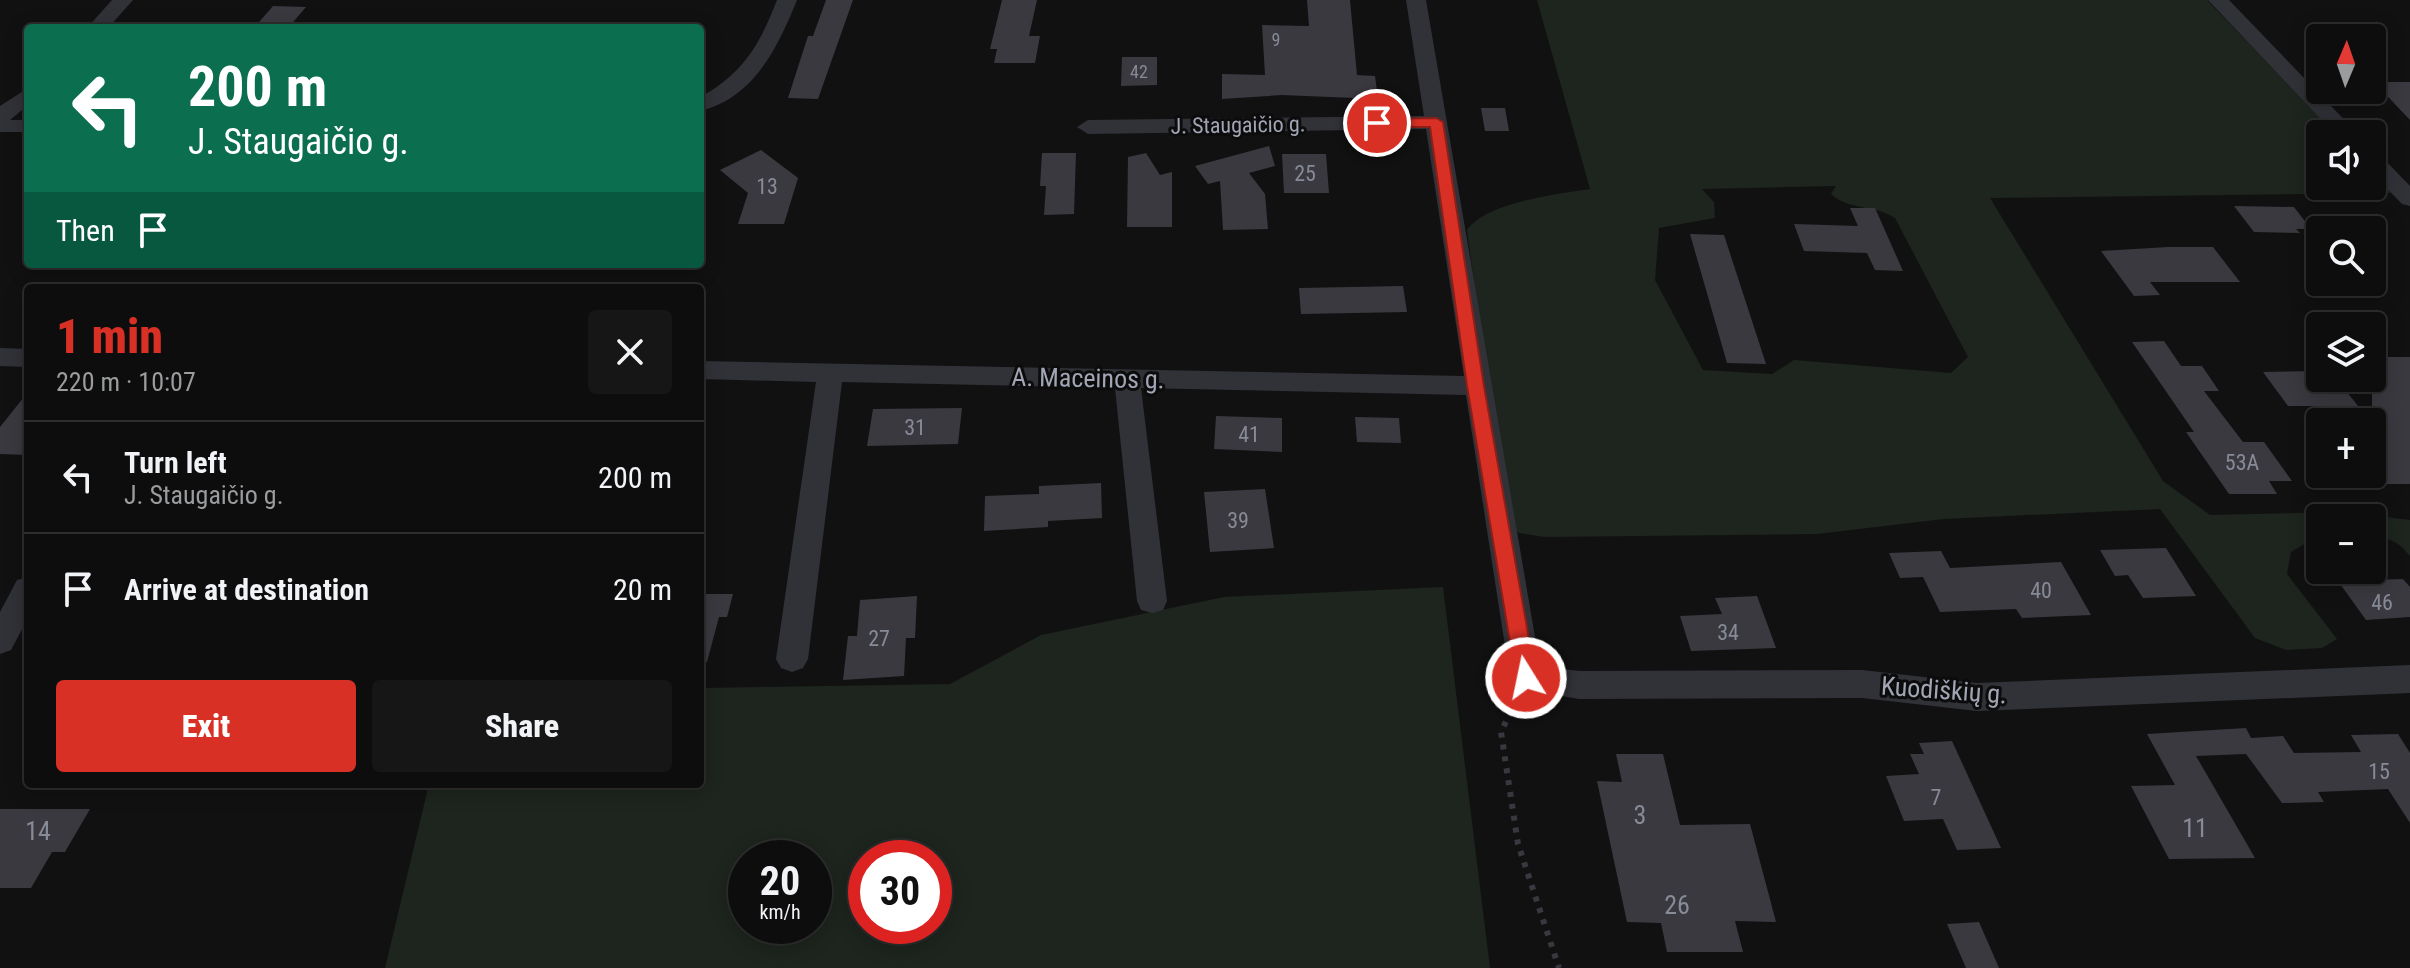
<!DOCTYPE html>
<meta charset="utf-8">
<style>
:root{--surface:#0d0d0e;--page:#161617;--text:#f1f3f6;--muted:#9a9c9e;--line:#2d2d2e;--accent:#d93025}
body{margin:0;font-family:"Roboto Condensed",sans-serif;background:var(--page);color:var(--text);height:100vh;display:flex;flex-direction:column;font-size:30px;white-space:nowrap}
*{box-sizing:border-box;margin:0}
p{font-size:26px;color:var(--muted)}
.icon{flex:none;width:44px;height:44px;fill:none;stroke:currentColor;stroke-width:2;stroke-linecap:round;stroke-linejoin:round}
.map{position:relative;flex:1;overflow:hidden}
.panel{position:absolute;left:24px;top:284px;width:680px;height:504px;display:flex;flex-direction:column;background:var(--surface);border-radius:8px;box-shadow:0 4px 20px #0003,0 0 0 2px var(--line)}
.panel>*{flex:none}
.top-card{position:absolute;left:24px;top:24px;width:680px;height:244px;border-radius:8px;box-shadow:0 4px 20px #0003,0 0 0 2px var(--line);background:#0b6e4f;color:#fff;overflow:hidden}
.needle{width:52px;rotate:2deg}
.buttons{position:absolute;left:2306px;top:24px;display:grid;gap:16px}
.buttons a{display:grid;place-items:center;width:80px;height:80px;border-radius:8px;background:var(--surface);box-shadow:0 4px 20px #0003,0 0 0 2px var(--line);font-size:40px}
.speed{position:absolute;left:728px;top:840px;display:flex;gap:16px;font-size:40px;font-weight:700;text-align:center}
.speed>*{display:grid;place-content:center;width:104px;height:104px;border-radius:50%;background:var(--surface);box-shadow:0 4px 20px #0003,0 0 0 2px var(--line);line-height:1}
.speed small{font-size:20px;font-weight:400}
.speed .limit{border:12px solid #d22;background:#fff;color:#111}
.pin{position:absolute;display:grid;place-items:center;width:68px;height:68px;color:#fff;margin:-34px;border:4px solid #fff;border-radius:50%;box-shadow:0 2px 8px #0007}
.me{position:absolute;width:88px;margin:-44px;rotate:350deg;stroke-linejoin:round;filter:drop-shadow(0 0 6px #0008)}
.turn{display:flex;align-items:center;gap:28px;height:168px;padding:0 32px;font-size:36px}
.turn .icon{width:104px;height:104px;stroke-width:2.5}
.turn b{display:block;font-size:56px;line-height:68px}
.then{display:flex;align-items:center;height:76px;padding:0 32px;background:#0003;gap:16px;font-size:30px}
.round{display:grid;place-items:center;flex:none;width:84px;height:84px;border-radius:8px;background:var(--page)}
.headline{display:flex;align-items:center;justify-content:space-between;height:136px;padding:0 32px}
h1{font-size:48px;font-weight:800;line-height:60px;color:var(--accent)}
.primary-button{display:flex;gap:16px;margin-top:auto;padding:16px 32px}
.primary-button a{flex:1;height:92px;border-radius:8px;background:var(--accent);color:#fff;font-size:32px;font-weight:800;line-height:92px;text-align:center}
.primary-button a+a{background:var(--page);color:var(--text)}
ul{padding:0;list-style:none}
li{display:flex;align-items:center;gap:24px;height:112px;padding:0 32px;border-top:2px solid var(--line)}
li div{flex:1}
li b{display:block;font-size:30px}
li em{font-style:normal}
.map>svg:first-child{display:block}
.green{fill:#1d251e;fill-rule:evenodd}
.building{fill:#3a393f}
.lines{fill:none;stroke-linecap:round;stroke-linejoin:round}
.path{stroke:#37393f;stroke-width:6;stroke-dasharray:5 7;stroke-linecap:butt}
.minor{fill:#313238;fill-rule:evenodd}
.route{fill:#d93025;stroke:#8d1f18;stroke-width:2}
.labels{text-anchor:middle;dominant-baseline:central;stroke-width:6;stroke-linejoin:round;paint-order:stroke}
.far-number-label{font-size:18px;fill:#878a97}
.far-street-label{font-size:22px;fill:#a1a5b4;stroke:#0c0c0d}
.number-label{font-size:22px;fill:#878a97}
.street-label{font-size:26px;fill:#a1a5b4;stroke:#0c0c0d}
.near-number-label{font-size:26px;fill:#878a97}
</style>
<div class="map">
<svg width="2410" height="968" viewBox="0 0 2410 968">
<rect width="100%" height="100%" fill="#111112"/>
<g class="green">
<path d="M1537,0H2207L2336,134H2320V186H2372V172L2393,193L1990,198L2163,481L2210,515L2346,512L2410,520V556C2399,542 2390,537 2372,538V518H2320V542L2306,543L2291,552L2287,574L2337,639L2322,648L2286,650L2255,638L2160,509L1944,519L1817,534L1544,537L1519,533L1507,523L1467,230C1487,202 1557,194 1590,189ZM1836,186L1831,194C1849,211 1874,204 1895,218L1968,357L1951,373L1794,360L1772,374L1703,370L1655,280L1659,228L1715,218L1714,202L1702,189Z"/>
<path d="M1443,587L1490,968H385L429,784H700V688L950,684L1041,635L1224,597ZM746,858H814V926H746ZM866,858H934V926H866Z"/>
</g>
<g class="building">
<path d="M826,0H853L818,99L788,98L808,36H813Z"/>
<path d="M1002,0H1037L1029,36H1040L1035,63H994L997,49H990Z"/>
<path d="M1307,0H1350L1357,75L1375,76L1378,99L1282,95L1222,99V74L1265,75L1262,25L1309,26Z"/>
<path d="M273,6L306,7L288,28H254Z"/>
<path d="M1122,57H1157V85L1121,86Z"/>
<path d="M2374,82H2410V120Z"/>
<path d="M1481,108H1505L1509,131H1485Z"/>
<path d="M1269,146L1275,166L1249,173L1265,194L1268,229L1223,230L1220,181L1208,184L1195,166Z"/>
<path d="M761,150L798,178L784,224H738L748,193L720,170Z"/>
<path d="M1042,153H1076L1074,214L1044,215L1046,186H1040Z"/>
<path d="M1146,153L1160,175L1172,172V227H1127L1128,157Z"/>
<path d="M1282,154H1326L1329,193H1284Z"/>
<path d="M2234,206L2294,207L2311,229H2296L2300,233L2254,232Z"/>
<path d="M1850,208H1875L1903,271L1875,270L1867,253L1804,251L1794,224L1858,226Z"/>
<path d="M1690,234L1724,235L1766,364L1727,363Z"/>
<path d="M2168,247H2213L2240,282H2150L2160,295L2134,296L2101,251Z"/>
<path d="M1403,286L1407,312L1301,314L1299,288Z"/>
<path d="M2164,341L2181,366H2202L2219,391H2204L2243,442H2264L2292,481H2269L2277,494H2229L2186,432H2194L2132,342Z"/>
<rect x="2372" y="357" width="38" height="127"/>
<path d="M2320,371V378H2336L2358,406H2288L2263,372Z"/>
<path d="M28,392V455L0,454V427Z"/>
<path d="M962,408L958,444L867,446L873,409Z"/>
<path d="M1216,416L1282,418V452L1214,449Z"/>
<path d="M1355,417L1399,418L1401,443L1357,442Z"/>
<path d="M1101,483L1102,518L1048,521V527L984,531L985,496L1039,494V486Z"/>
<path d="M1265,489L1274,548L1210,552L1204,492Z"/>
<path d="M2166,548L2196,596L2143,598L2128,575L2115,576L2100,550Z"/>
<path d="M1941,551L1950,568L2061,562L2091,615L2022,618L2016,609L1940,612L1923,577L1900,578L1889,553Z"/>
<path d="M2403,579L2410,587V617L2366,620L2338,581Z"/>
<path d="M700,594H733L727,617H719L707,662L700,661Z"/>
<path d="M917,596L915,638H906L904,676L843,680L848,636H857L860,600Z"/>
<path d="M1757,596L1776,648L1691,651L1680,616L1722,614L1715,598Z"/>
<path d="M2246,728L2251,738L2283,736L2294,753L2361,752L2351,735L2398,734L2410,753V823L2388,789L2318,792L2324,802L2282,803L2246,754L2196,756L2255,858L2169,859L2131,786L2175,785L2147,734Z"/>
<path d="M1952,741L2001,848L1957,850L1943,819L1904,821L1886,776L1919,774L1910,754H1924L1919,743Z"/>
<path d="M1616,754H1663L1680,825L1750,824L1776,922L1735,921L1743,952H1667L1661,923L1627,922L1597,781L1622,782Z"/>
<path d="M0,809H90L65,852H52L31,888H0Z"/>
<path d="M1979,922L1999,968H1966L1947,924Z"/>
</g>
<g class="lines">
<path class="path" d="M1516,700L1501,732L1518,844L1559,968"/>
<g class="minor">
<path d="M112,0H133L108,28H87Z"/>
<path d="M777,0H797C778,47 754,98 700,111V97C743,74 760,44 777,0Z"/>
<path d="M1406,0H1426L1540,666L1579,671L1862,670L1977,683L2410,665V693L1977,711L1862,698L1579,699L1515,688L1510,678L1466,395L1141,388L1167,601L1163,610L1152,613L1141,610L1137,601L1115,388L842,382L808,659L803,668L792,672L781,668L776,659L816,382L700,379V361L1464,376L1426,129L1088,134L1077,127L1088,120L1424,116Z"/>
<path d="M2208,0H2229L2358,134H2335Z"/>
<path d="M28,88V105L10,120H28V132H0V106Z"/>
<path d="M2372,153L2380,155L2410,186V206L2402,204L2372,173Z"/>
<path d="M0,348L28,349V367L0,366Z"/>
<path d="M28,577V618L11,650L0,654V612L17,580Z"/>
</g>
</g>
<path class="route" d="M1436,118L1443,122L1484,386L1536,678L1526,686L1516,678L1467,386L1430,127H1377L1370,123L1377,119Z"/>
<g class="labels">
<g class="far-number-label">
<text x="1276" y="39">9</text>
<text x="1139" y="71">42</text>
</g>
<g class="far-street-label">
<text transform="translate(1238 125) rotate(-1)">J. Staugaičio g.</text>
</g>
<g class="number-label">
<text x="1305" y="173">25</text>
<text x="767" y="186">13</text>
<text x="915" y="427">31</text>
<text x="1249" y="434">41</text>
<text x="2242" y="462">53A</text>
<text x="1238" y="520">39</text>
<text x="2041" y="590">40</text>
<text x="2382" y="602">46</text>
<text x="1728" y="632">34</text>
<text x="879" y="638">27</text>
<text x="2379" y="771">15</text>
<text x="1936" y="797">7</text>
</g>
<g class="street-label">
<text transform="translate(1088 378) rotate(1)">A. Maceinos g.</text>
<text transform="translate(1944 690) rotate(4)">Kuodiškių g.</text>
</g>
<g class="near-number-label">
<text x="1640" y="815">3</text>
<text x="2195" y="828">11</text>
<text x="38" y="831">14</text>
<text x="1677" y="905">26</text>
</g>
</g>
</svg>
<div class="buttons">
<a><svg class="needle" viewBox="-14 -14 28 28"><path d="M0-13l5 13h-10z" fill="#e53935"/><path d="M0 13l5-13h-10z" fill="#9a9c9e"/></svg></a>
<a><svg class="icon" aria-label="sound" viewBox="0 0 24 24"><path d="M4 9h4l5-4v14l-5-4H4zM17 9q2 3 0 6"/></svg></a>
<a><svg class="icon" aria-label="search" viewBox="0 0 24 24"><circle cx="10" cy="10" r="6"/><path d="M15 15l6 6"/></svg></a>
<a><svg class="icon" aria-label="layers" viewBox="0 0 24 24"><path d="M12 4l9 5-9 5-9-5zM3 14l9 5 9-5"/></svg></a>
<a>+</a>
<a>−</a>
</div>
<div class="speed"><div>20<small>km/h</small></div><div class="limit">30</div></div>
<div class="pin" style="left:1377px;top:123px;background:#d93025"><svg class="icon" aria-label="arrive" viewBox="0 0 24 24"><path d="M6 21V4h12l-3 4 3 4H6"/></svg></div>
<svg class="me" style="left:1526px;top:678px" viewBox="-20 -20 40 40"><circle r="17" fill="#d93025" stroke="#fff" stroke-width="3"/><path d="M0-11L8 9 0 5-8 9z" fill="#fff"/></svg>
<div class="top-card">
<div class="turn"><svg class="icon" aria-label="left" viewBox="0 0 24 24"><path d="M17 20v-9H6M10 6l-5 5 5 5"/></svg><div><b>200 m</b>J. Staugaičio g.</div></div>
<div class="then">Then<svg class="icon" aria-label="arrive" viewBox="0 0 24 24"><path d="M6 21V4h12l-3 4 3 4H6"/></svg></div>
</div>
<section class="panel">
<div class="headline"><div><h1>1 min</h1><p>220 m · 10:07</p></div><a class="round"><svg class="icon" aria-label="close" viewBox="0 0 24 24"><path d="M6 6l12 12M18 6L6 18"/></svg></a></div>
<ul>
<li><svg class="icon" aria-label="left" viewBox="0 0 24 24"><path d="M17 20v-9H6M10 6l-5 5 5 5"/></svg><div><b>Turn left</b><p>J. Staugaičio g.</p></div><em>200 m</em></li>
<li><svg class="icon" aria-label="arrive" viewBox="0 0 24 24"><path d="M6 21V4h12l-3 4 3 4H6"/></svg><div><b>Arrive at destination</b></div><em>20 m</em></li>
</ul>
<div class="primary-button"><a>Exit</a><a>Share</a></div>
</section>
</div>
